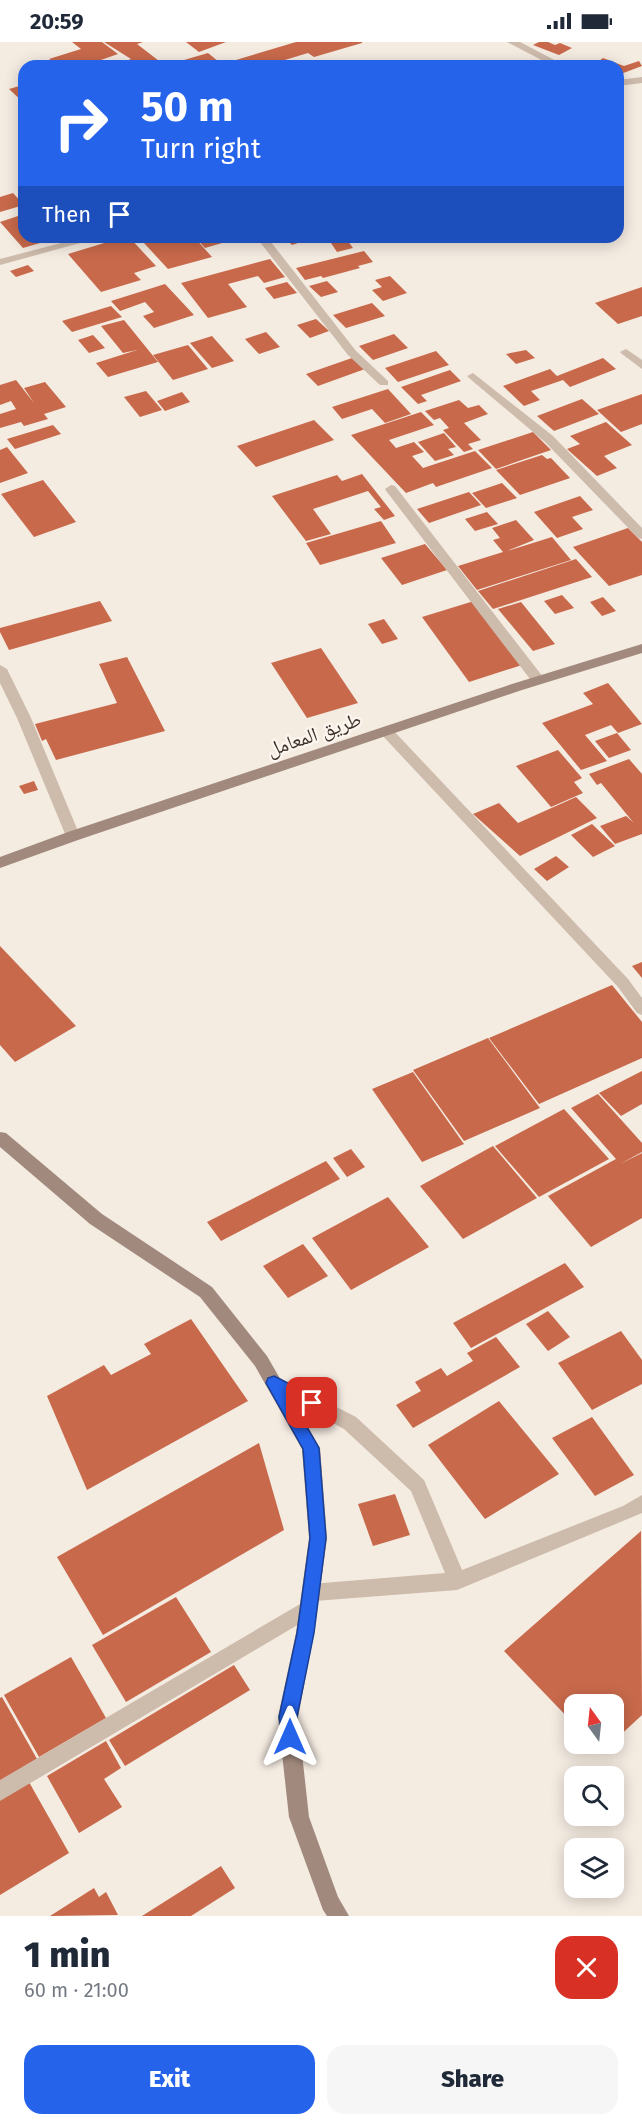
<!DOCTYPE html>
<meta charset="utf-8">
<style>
:root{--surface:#fff;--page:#f6f6f7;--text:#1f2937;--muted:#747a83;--accent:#2563eb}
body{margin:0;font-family:"Fira Sans","Noto Naskh Arabic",sans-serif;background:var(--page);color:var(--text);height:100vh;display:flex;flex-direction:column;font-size:22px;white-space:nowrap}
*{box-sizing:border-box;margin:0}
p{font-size:20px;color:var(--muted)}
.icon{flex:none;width:33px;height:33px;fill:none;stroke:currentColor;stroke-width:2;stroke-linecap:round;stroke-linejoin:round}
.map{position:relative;height:1874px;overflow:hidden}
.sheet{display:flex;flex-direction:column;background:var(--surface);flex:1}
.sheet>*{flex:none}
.banner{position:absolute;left:18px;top:18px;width:606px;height:183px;border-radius:18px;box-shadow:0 3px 15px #0003;background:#2563eb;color:#fff;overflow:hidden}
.needle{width:39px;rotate:345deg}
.buttons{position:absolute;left:564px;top:1652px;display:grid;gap:12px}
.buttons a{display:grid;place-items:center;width:60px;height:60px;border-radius:12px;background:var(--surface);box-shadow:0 3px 15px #0003;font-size:30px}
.pin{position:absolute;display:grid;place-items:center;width:51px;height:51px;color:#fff;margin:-26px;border-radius:12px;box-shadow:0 3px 9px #0006}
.me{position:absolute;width:66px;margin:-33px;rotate:0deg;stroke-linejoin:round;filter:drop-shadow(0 0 4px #0008)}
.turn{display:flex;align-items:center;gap:21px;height:126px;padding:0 24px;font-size:27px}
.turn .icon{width:78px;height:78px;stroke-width:2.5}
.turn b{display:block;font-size:42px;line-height:51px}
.then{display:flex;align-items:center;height:57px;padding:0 24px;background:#0003;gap:12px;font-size:22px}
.round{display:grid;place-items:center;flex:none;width:63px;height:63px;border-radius:18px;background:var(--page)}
.head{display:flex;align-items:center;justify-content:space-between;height:102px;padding:0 24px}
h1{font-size:36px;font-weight:800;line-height:45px}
.button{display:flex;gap:12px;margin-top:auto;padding:12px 24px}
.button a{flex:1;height:69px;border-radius:18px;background:var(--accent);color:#fff;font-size:24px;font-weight:800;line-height:69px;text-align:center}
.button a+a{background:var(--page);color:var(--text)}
.status{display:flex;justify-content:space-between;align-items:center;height:42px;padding:0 30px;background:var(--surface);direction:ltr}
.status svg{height:16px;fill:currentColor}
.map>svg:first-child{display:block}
.building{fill:#c8694b}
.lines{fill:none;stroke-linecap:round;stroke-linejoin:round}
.street{fill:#cdbbac;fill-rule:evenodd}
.secondary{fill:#a18a7d;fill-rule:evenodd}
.route{fill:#2563eb;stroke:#184099;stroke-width:1.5}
.labels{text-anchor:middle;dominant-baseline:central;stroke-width:5;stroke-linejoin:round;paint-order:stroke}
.street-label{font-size:20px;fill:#3b302b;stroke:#fbf5ee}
</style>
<div class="status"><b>20:59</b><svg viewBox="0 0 49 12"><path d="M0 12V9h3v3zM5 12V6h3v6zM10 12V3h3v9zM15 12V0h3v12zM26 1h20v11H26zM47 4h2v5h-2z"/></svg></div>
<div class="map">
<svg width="642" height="1874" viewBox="0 0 642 1874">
<rect width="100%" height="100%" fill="#f4ebe1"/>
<g class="building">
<path d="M72,0H102L118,12L98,19L105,24H58L49,17L81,7Z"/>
<path d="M104,0H143L137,2L163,22L157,24H112L131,17Z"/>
<path d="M186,0H226L199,10Z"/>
<path d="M296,0H362V1L314,15L308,11L265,24H243L236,18Z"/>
<path d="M539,0H548L555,3L560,1L572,6L559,13L533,3Z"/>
<path d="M208,11L224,24H167V23Z"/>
<path d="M603,16L624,24L639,19L642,24L618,33V24H592Z"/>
<path d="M23,43L24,44V61L9,47Z"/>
<path d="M13,151L24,163L0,170V155Z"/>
<path d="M24,172V195L57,196L23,206L0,180Z"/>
<path d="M124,195H129L156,224L134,231L141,238L101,250L68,212Z"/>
<path d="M156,195H194L212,215L168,227L144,201L158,197Z"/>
<path d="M195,195H239V196L205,206Z"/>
<path d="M290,195H300L304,199L292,203L285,196Z"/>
<path d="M327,195H345L353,206L337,210Z"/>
<path d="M364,209L373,220L358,224L360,226L323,236L321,234L305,238L296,226Z"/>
<path d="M270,217L285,235L264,241L258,234L228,242L247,265L208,276L181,241Z"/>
<path d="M28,223L34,229L16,235L10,229Z"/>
<path d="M390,234L407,251L383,259L372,248L382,245L375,238Z"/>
<path d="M327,239L338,250L321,255L309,244Z"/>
<path d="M287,240L297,251L274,257L265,246Z"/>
<path d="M165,242L194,273L154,286L143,274L154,270L145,260L120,269L111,259Z"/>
<path d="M642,245V274L618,282L595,261Z"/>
<path d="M372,261L385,274L346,286L333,273Z"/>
<path d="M111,264L122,275L72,290L62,279Z"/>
<path d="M316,277L329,289L310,296L297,283Z"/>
<path d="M124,278L158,320L108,335L96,321L137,308L123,311L101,284Z"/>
<path d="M266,290L280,305L259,312L245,297Z"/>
<path d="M394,292L408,306L373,318L359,304Z"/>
<path d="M93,293L105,306L89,311L78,298Z"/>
<path d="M212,294L234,319L212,326L190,301Z"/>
<path d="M188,303L208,327L173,338L153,313Z"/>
<path d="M526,308L535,316L516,322L506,312Z"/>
<path d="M436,309L449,323L398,340L385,326Z"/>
<path d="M352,316L365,327L318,344L306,332Z"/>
<path d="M603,316L616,327L570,345L563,338L531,349L540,358L524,364L503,344L550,327L557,334Z"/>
<path d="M450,328L461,339L421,353L427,359L418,362L401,345Z"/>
<path d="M16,338L34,361L24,346L45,340L66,365L44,372L48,377L24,384L21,380L0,386V372L16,367L11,359L0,363V343Z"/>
<path d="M388,347L411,372L385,381L372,367L342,377L332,365Z"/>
<path d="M146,349L162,368L140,375L124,355Z"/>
<path d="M182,350L190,360L165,369L157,359Z"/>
<path d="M642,352V382L621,390L597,368Z"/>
<path d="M582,357L599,372L554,389L537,374Z"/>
<path d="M459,358L468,366L479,363L488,372L464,381L481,398L468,402L473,407L464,410L443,388L449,386L440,376L434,378L425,369Z"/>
<path d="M421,370L434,383L389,398L396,406L414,400L424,410L412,414L423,426L475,409L492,426L436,445L433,441L406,451L351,393Z"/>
<path d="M314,378L334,398L256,425L237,404Z"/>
<path d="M606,380L632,403L604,414L617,426L597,434L567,407L580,402L570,394Z"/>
<path d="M53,383L61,392L15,407L7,397Z"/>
<path d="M533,390L551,408L496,427L478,408Z"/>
<path d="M444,391L456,405L448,407L454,413L435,419L418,400Z"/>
<path d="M7,405L28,431L0,441V408Z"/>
<path d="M542,413L547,417L551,416L570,436L520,453L496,428Z"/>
<path d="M362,432L395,474L384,478L374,467L381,465L368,449L313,467L331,492L306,499L272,454L337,433L342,439Z"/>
<path d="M43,438L76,480L34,495L1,452Z"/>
<path d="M502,441L517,456L486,466L472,451Z"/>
<path d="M469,450L481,463L429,481L417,467Z"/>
<path d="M580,454L593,468L572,475L583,487L557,496L534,470Z"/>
<path d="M487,470L498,482L475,489L465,477Z"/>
<path d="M516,478L534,498L507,509L552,495L571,518L477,548L458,524L503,510L493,498L500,496L492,486Z"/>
<path d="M381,479L396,501L320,523L306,501Z"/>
<path d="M628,486L642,500V533L609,544L573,505Z"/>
<path d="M425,502L447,528L402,543L381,516Z"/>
<path d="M576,517L592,535L493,567L478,549Z"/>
<path d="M562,553L574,566L555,572L544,559Z"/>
<path d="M603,555L616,569L602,574L590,560Z"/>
<path d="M100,559L112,579L9,608L0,590V586Z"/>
<path d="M474,559L522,623L469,640L422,575Z"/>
<path d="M521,560L555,602L533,609L498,567Z"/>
<path d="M384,577L398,597L382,602L368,582Z"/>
<path d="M321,606L358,661L307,676L271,621Z"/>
<path d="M127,615L165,689L56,718L46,697L42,699L35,682L117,661L99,622Z"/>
<path d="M608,641L642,682L618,691L611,683L585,693L607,719L581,728L542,681L593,662L583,651Z"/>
<path d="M617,691L631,708L609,716L595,699Z"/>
<path d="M558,708L582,736L574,740L583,751L551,765L516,724Z"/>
<path d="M629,717L642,732V792L615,802L600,784L626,774L633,780L601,741L597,743L589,732Z"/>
<path d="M34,739L38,748L24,752L19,744Z"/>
<path d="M576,755L597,776L520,814L473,772L499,761L518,781Z"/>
<path d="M592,782L615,804L593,815L571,793Z"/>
<path d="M556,814L569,825L547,839L534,827Z"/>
<path d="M0,904L76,984L15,1020L0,1003Z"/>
<path d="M642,920V936L632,924Z"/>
<path d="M612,943L642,980V1016L539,1062L489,996Z"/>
<path d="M488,996L540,1066L464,1099L413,1028Z"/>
<path d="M642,1029V1062L621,1074L599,1051Z"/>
<path d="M413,1030L464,1102L422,1120L372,1047Z"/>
<path d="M598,1052L642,1101V1110L620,1122L642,1111V1176L591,1205L548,1154L616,1117L571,1066Z"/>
<path d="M564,1067L609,1117L539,1155L495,1104Z"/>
<path d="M493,1104L537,1156L463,1197L420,1144Z"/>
<path d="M351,1107L365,1125L347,1135L333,1116Z"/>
<path d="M326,1119L340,1137L221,1199L207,1180Z"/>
<path d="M388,1155L429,1205L351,1248L312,1196Z"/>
<path d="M303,1202L328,1234L288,1256L263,1224Z"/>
<path d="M565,1221L584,1245L471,1306L453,1281Z"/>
<path d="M548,1269L570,1295L548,1309L526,1282Z"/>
<path d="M191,1277L248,1359L87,1448L47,1354L104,1323L111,1333L151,1312L144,1302Z"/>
<path d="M621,1289L642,1318V1342L592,1368L558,1321Z"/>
<path d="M496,1295L520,1325L413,1386L396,1363L421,1349L415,1340L441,1326L447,1334L473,1319L467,1311Z"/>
<path d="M499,1359L559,1432L485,1477L428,1403Z"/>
<path d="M592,1375L634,1433L595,1454L552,1396Z"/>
<path d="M259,1401L284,1488L103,1593L57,1515Z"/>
<path d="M395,1452L410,1493L373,1504L358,1462Z"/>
<path d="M641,1489L642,1673L614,1699V1662H574V1682L504,1609Z"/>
<path d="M176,1555L211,1610L126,1660L92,1603Z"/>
<path d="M71,1615L106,1676L39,1715L4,1653Z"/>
<path d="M234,1623L250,1648L125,1724L109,1698Z"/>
<path d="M2,1655L37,1717L0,1739V1656Z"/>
<path d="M106,1699L121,1726L104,1737L122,1765L79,1791L47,1734Z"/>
<path d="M593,1701H611L602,1710Z"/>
<path d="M29,1740L69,1811L0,1853V1757Z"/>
<path d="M221,1824L235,1846L191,1874H142Z"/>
<path d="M94,1846L99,1855L106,1850L118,1873L50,1874Z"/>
</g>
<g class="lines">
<g class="street">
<path d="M507,0H520L566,24H553Z"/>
<path d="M642,35V41L618,44V38Z"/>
<path d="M84,195H102L0,223V217Z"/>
<path d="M256,195H267L356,309L388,339V343H380L348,313Z"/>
<path d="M626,307L642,318V327L622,312L620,310Z"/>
<path d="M473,331L553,394L642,486V497L638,496L545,400L469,336L467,334Z"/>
<path d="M391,443L395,444L543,635L545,638L543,641H533L387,450L385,447Z"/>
<path d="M0,623L7,627L31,676L80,794L78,798L73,799L66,794L17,676L0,641Z"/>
<path d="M386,684L391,686L628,937L642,956V973L637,971L618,945L381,692L379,689Z"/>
<path d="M274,1333L356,1375L424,1438L462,1528L623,1464L642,1453V1471L457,1548L315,1559L318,1566L316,1572L0,1759V1738L307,1558L302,1551L304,1545L311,1542L445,1531L411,1449L344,1387L268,1346L265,1341L268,1336Z"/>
</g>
<g class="secondary">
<path d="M642,602V611L522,648L78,798L0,826V815L68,790L512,642Z"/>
<path d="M0,1090L6,1091L102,1172L212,1245L267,1314L320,1406L327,1496L314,1591L298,1675L309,1775L338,1855L349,1874H327L323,1868L289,1775L278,1675L296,1591L309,1496L302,1407L255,1324L200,1255L90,1182L0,1105Z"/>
</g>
</g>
<path class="route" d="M274,1334L317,1356L320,1361L317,1366L312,1368L292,1359L319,1406L326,1496L314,1591L297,1675L299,1695L296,1701L290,1703L284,1701L279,1675L297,1591L310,1496L303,1407L266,1341L268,1336Z"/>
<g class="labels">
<g class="street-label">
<text transform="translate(314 692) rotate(-19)">طريق المعامل</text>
</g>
</g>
</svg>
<div class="buttons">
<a><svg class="needle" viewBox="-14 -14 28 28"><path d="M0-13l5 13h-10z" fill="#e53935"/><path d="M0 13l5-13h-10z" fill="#747a83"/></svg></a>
<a><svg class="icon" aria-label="search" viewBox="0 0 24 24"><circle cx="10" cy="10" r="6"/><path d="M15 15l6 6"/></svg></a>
<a><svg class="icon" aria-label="layers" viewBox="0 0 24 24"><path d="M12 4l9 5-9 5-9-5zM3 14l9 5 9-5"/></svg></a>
</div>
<div class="pin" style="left:312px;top:1361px;background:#d93025"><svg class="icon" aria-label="arrive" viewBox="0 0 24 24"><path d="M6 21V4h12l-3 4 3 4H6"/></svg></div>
<svg class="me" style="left:290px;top:1695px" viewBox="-20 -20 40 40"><path d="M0-17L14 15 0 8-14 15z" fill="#2563eb" stroke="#fff" stroke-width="4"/></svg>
<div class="banner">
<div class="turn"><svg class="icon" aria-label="right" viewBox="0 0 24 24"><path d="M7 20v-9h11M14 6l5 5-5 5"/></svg><div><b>50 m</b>Turn right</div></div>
<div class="then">Then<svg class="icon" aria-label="arrive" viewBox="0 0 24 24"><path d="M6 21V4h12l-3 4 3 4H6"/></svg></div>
</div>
</div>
<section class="sheet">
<div class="head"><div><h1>1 min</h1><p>60 m · 21:00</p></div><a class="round" style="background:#d93025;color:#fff"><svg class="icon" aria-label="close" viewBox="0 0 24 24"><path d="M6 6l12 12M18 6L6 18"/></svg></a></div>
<div class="button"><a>Exit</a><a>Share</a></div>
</section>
